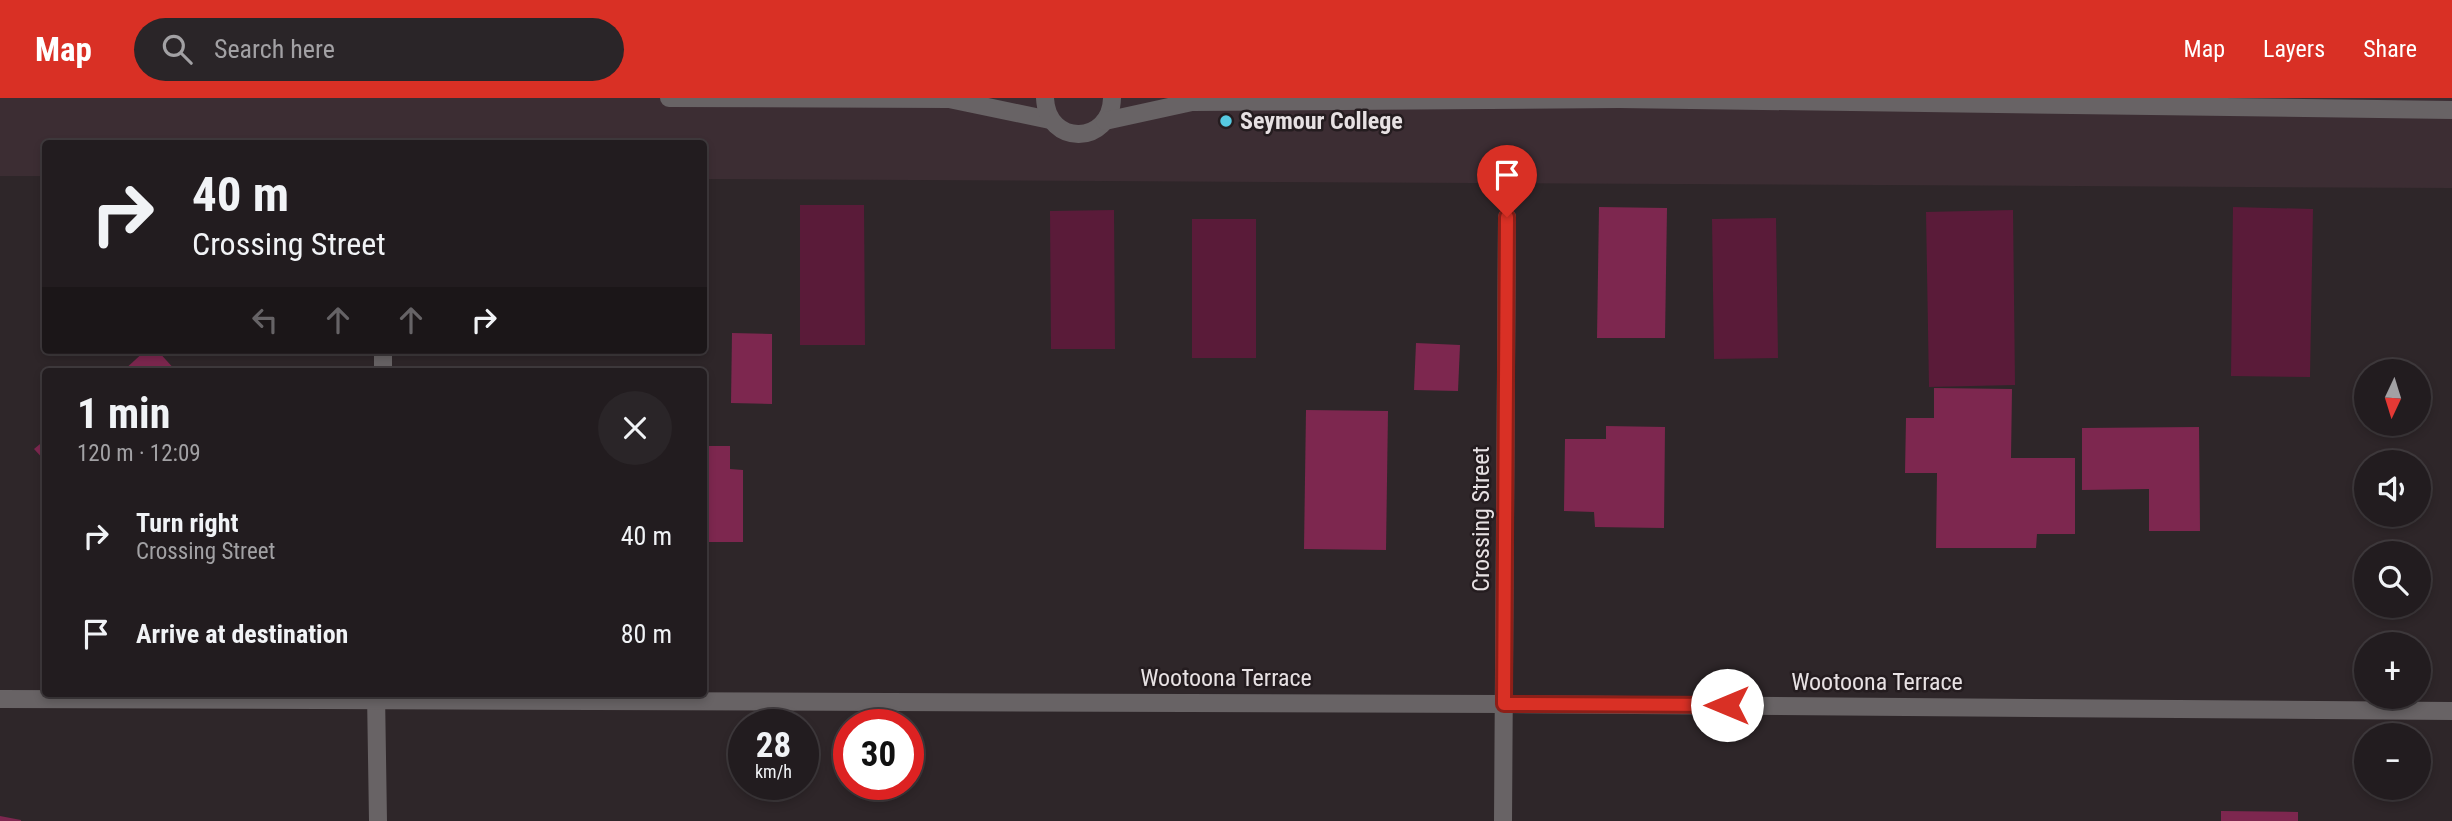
<!DOCTYPE html>
<meta charset="utf-8">
<style>
:root{--surface:#221c1f;--page:#2a2528;--text:#f1f3f6;--muted:#a2a1a4;--line:#3f3a3d;--accent:#d93025}
body{margin:0;font-family:"Roboto Condensed",sans-serif;background:var(--page);color:var(--text);height:100vh;display:flex;flex-direction:column;font-size:26px;white-space:nowrap}
*{box-sizing:border-box;margin:0}
p{font-size:23px;color:var(--muted)}
.icon{flex:none;width:38px;height:38px;fill:none;stroke:currentColor;stroke-width:2;stroke-linecap:round;stroke-linejoin:round}
.map{position:relative;flex:1;overflow:hidden}
.side{position:absolute;left:42px;top:270px;width:665px;height:329px;display:flex;flex-direction:column;background:var(--surface);border-radius:7px;box-shadow:0 4px 10px #0003,0 0 0 2px var(--line)}
.side>*{flex:none}
.hud{position:absolute;left:42px;top:42px;width:665px;height:214px;border-radius:7px;box-shadow:0 4px 10px #0003,0 0 0 2px var(--line);background:#221c1f;color:var(--text);overflow:hidden}
.needle{width:46px;rotate:184deg}
.fabs{position:absolute;left:2354px;top:261px;display:grid;gap:14px}
.fabs a{display:grid;place-items:center;width:77px;height:77px;border-radius:50%;background:var(--surface);box-shadow:0 4px 10px #0003,0 0 0 2px var(--line);font-size:35px}
.speed{position:absolute;left:728px;top:611px;display:flex;gap:14px;font-size:35px;font-weight:700;text-align:center}
.speed>*{display:grid;place-content:center;width:91px;height:91px;border-radius:50%;background:var(--surface);box-shadow:0 4px 10px #0003,0 0 0 2px var(--line);line-height:1}
.speed small{font-size:18px;font-weight:400}
.speed .limit{border:10px solid #d22;background:#fff;color:#111}
.pin{position:absolute;display:grid;place-items:center;width:60px;height:60px;color:#fff;margin:-72px -30px;border-radius:50% 50% 50% 0;rotate:-45deg;box-shadow:0 0 7px #0007}
.pin .icon{rotate:45deg}
.me{position:absolute;width:77px;margin:-38px;rotate:270deg;stroke-linejoin:round;filter:drop-shadow(0 0 5px #0008)}
.turn{display:flex;align-items:center;gap:24px;height:147px;padding:0 35px;font-size:32px}
.turn .icon{width:91px;height:91px;stroke-width:2.5}
.turn b{display:block;font-size:49px;line-height:60px}
.lanes{display:flex;align-items:center;height:66px;padding:0 35px;background:#0003;justify-content:center;gap:35px;direction:ltr}
.lanes .off{opacity:.35}
.round{display:grid;place-items:center;flex:none;width:74px;height:74px;border-radius:37px;background:var(--page)}
.headline{display:flex;align-items:center;justify-content:space-between;height:119px;padding:0 35px}
h1{font-size:42px;font-weight:700;line-height:52px}
ul{padding:0;list-style:none}
li{display:flex;align-items:center;gap:21px;height:98px;padding:0 35px}
li div{flex:1}
li b{display:block;font-size:26px}
li em{font-style:normal}
header{display:flex;align-items:center;gap:42px;box-sizing:border-box;height:98px;padding:0 35px;background:var(--accent);color:#fff}
header strong{font-size:33px}
nav{display:flex;gap:38px;margin-inline-start:auto;font-size:24px}
.search{width:490px;height:63px;background:var(--page);display:flex;align-items:center;gap:18px;box-sizing:border-box;padding:0 24px;border-radius:38px;color:var(--muted);font-size:26px}
.map>svg:first-child{display:block}
.built{fill:#3c2d33}
.green{fill:#5a1b39}
.building{fill:#7d274f}
.lines{fill:none;stroke-linecap:round;stroke-linejoin:round}
.minor{stroke:#686365;stroke-width:18}
.route-casing{stroke:#8d1f18;stroke-width:18}
.route{stroke:#d93025;stroke-width:12}
.poi-dot{fill:#56c9e1;stroke:#241c1f;stroke-width:2.5}
.labels{text-anchor:middle;dominant-baseline:central;stroke-width:5;stroke-linejoin:round;paint-order:stroke}
.poi-label{font-size:24px;font-weight:bold;fill:#e7e1e3;stroke:#241c1f;text-anchor:start}
.street-label{font-size:24px;fill:#e7e1e3;stroke:#241c1f}
</style>
<header>
<strong>Map</strong>
<div class="search"><svg class="icon" aria-label="search" viewBox="0 0 24 24"><circle cx="10" cy="10" r="6"/><path d="M15 15l6 6"/></svg>Search here</div>
<nav><a>Map</a><a>Layers</a><a>Share</a></nav>
</header>
<div class="map">
<svg width="2452" height="723" viewBox="0 0 2452 723">
<rect width="100%" height="100%" fill="#2e2629"/>
<path class="built" d="M0,0H2452V90L704,81V46H46L45,78H0Z"/>
<g class="green">
<path d="M800,107H864L865,247H800Z"/>
<path d="M2233,109L2313,111L2310,279L2231,278Z"/>
<path d="M1114,112L1115,251H1051L1050,113Z"/>
<path d="M2013,112L2015,287L1929,289L1926,114Z"/>
<path d="M1776,120L1778,260L1714,261L1712,121Z"/>
<rect x="1192" y="121" width="64" height="139"/>
</g>
<g class="building">
<path d="M1599,109L1667,110L1665,240H1597Z"/>
<path d="M732,235L772,236V306L731,305Z"/>
<path d="M1416,245L1460,247L1458,293L1414,292Z"/>
<path d="M146,252H157L176,273H123Z"/>
<path d="M1934,290L2012,291L2011,360H2075V436H2037L2036,450H1936L1937,375H1905L1906,320H1934Z"/>
<path d="M704,312H707V348H730V371L743,372V444H704Z"/>
<path d="M1306,312L1388,313L1386,452L1304,451Z"/>
<path d="M1606,328L1665,329L1664,430L1595,429L1594,414L1564,413L1565,341H1606Z"/>
<path d="M2199,329L2200,433H2149V391L2082,392V330Z"/>
<path d="M46,341V364L34,351Z"/>
<path d="M2221,713L2298,714V723H2221Z"/>
<path d="M0,718L21,722V723H0Z"/>
</g>
<g class="lines">
<g class="minor">
<path d="M669,0L949,1L1050,22"/>
<path d="M1045,0C1047,49 1111,47 1112,0"/>
<path d="M1105,23L1192,4L1619,1L2452,12"/>
<path d="M383,273V252"/>
<path d="M376,595L378,723"/>
<path d="M0,601L1504,606L2452,613"/>
<path d="M1503,723L1507,119"/>
</g>
</g>
<g class="lines">
<defs>
<path id="route" d="M1507,119L1504,606L1727,607"/>
</defs>
<use href="#route" class="route-casing"/>
<use href="#route" class="route"/>
</g>
<circle class="poi-dot" cx="1226" cy="23" r="7"/>
<g class="labels">
<g class="poi-label">
<text x="1240" y="23">Seymour College</text>
</g>
<g class="street-label">
<text transform="translate(1481 421) rotate(-90)">Crossing Street</text>
<text x="1226" y="580">Wootoona Terrace</text>
<text x="1877" y="584">Wootoona Terrace</text>
</g>
</g>
</svg>
<div class="fabs">
<a><svg class="needle" viewBox="-14 -14 28 28"><path d="M0-13l5 13h-10z" fill="#e53935"/><path d="M0 13l5-13h-10z" fill="#a2a1a4"/></svg></a>
<a><svg class="icon" aria-label="sound" viewBox="0 0 24 24"><path d="M4 9h4l5-4v14l-5-4H4zM17 9q2 3 0 6"/></svg></a>
<a><svg class="icon" aria-label="search" viewBox="0 0 24 24"><circle cx="10" cy="10" r="6"/><path d="M15 15l6 6"/></svg></a>
<a>+</a>
<a>−</a>
</div>
<div class="speed"><div>28<small>km/h</small></div><div class="limit">30</div></div>
<div class="pin" style="left:1507px;top:119px;background:#d93025"><svg class="icon" aria-label="arrive" viewBox="0 0 24 24"><path d="M6 21V4h12l-3 4 3 4H6"/></svg></div>
<svg class="me" style="left:1727px;top:607px" viewBox="-20 -20 40 40"><circle r="19" fill="#fff"/><path d="M0-13L10 11 0 6-10 11z" fill="#d93025"/></svg>
<div class="hud">
<div class="turn"><svg class="icon" aria-label="right" viewBox="0 0 24 24"><path d="M7 20v-9h11M14 6l5 5-5 5"/></svg><div><b>40 m</b>Crossing Street</div></div>
<div class="lanes"><svg class="icon off" aria-label="left" viewBox="0 0 24 24"><path d="M17 20v-9H6M10 6l-5 5 5 5"/></svg><svg class="icon off" aria-label="ahead" viewBox="0 0 24 24"><path d="M12 20V5M6 11l6-6 6 6"/></svg><svg class="icon off" aria-label="ahead" viewBox="0 0 24 24"><path d="M12 20V5M6 11l6-6 6 6"/></svg><svg class="icon" aria-label="right" viewBox="0 0 24 24"><path d="M7 20v-9h11M14 6l5 5-5 5"/></svg></div>
</div>
<section class="side">
<div class="headline"><div><h1>1 min</h1><p>120 m · 12:09</p></div><a class="round"><svg class="icon" aria-label="close" viewBox="0 0 24 24"><path d="M6 6l12 12M18 6L6 18"/></svg></a></div>
<ul>
<li><svg class="icon" aria-label="right" viewBox="0 0 24 24"><path d="M7 20v-9h11M14 6l5 5-5 5"/></svg><div><b>Turn right</b><p>Crossing Street</p></div><em>40 m</em></li>
<li><svg class="icon" aria-label="arrive" viewBox="0 0 24 24"><path d="M6 21V4h12l-3 4 3 4H6"/></svg><div><b>Arrive at destination</b></div><em>80 m</em></li>
</ul>
</section>
</div>
